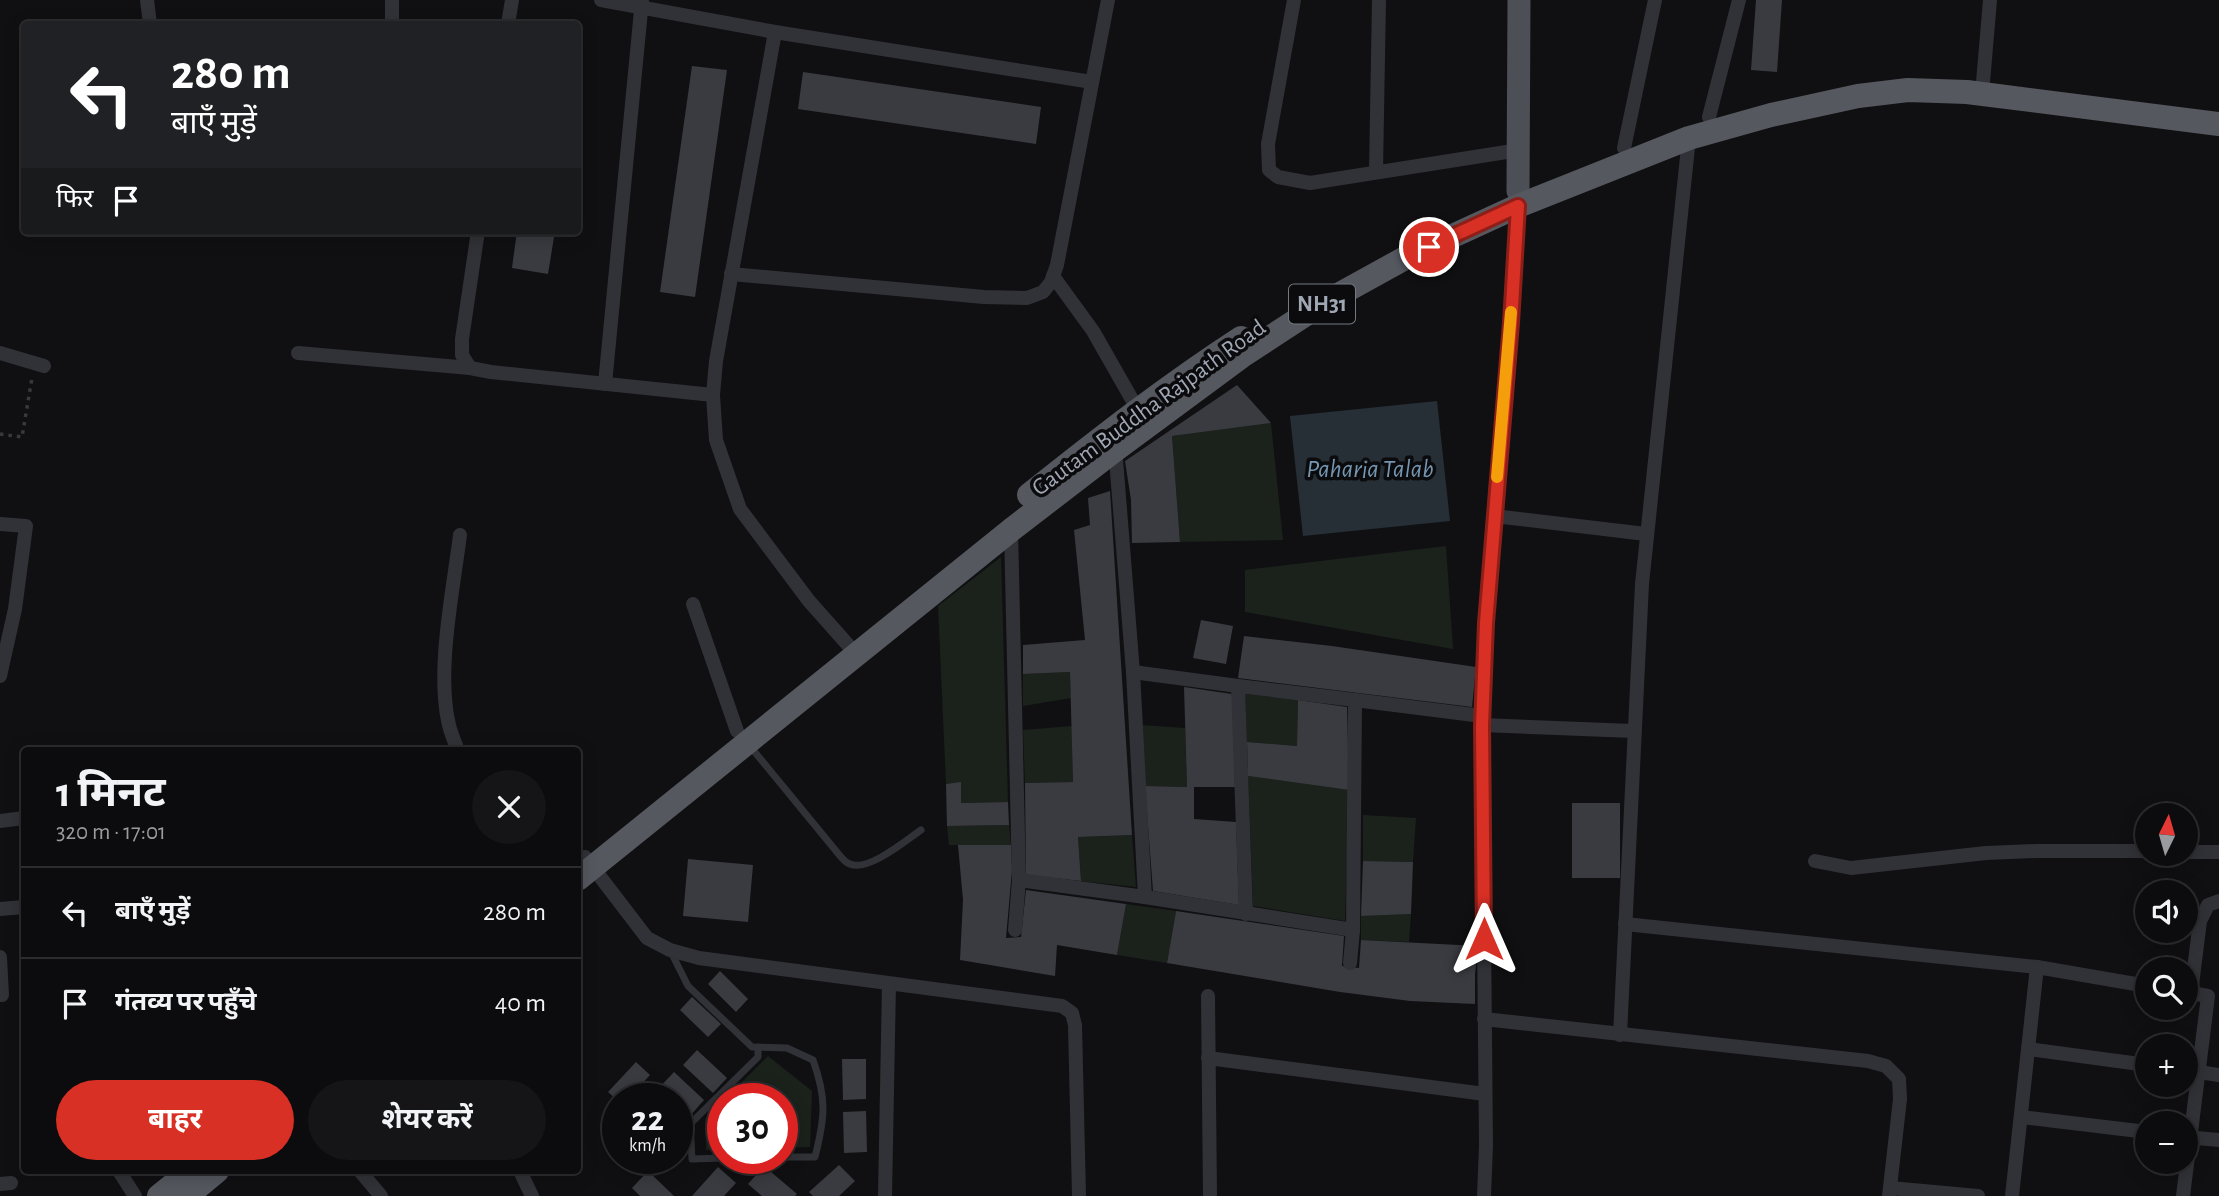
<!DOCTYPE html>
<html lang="hi">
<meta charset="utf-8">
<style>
:root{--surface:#0c0c0e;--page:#151517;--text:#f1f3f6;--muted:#9a9b9e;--line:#2c2c2e;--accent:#d93025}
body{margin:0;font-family:"Alegreya Sans","Noto Sans Devanagari",sans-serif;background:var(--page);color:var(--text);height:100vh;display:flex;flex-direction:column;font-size:26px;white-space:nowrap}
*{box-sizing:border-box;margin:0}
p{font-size:23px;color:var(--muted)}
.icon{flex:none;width:38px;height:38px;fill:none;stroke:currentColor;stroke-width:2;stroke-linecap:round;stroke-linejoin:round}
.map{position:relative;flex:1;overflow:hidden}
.sheet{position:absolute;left:21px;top:747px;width:560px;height:427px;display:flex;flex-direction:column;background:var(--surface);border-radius:7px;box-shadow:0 4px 18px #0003,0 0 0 2px var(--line)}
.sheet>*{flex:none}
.hud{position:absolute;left:21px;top:21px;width:560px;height:214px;border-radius:7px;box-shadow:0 4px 18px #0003,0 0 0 2px var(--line);background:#202124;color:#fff;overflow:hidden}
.needle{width:46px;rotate:5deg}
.tools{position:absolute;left:2135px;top:803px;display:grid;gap:14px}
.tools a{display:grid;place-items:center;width:63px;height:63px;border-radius:50%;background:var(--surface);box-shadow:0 4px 18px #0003,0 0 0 2px var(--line);font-size:35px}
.speed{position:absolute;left:602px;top:1083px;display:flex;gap:14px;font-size:35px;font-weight:700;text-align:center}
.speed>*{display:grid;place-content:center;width:91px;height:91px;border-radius:50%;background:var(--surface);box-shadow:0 4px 18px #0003,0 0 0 2px var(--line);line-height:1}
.speed small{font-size:18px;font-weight:400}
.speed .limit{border:10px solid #d22;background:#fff;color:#111}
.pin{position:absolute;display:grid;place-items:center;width:60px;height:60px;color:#fff;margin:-30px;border:4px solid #fff;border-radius:50%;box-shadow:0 2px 7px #0007}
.me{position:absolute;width:77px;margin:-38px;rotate:0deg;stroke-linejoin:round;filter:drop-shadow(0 0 5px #0008)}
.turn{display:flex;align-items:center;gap:24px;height:147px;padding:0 35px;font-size:32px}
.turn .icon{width:91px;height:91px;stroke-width:2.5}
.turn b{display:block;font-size:49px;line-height:60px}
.then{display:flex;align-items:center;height:66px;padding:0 35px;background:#0003;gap:14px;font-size:26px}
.round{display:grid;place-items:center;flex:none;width:74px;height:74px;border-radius:37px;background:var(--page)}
.summary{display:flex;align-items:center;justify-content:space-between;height:119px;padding:0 35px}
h1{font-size:42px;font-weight:700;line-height:52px}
.button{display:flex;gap:14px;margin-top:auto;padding:14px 35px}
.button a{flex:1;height:80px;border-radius:42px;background:var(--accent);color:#fff;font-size:28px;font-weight:700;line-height:80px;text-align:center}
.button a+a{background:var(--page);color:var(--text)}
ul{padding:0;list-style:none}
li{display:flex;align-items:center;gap:21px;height:91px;padding:0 35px;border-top:2px solid var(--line)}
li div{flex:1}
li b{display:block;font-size:26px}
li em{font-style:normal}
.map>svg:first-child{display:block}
.green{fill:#1a221b}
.water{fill:#262f36}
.building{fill:#3a3b40}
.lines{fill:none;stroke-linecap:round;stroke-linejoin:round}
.path{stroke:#37393e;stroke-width:3.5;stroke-dasharray:3.5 5;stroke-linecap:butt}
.service{stroke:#313237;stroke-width:7}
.minor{stroke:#313237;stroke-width:14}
.primary{stroke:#4d4f56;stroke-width:23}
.trunk{stroke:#55585f;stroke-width:24}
.route-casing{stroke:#8d1f18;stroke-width:18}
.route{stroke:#d93025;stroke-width:12}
.slow{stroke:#f59e0b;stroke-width:12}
.labels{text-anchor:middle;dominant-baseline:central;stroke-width:7;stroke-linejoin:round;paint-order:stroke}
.shield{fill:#0b0b0d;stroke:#737882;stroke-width:2}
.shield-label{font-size:23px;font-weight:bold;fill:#a0a7b4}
.street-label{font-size:24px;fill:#a0a7b4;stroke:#0b0b0d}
.water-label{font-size:26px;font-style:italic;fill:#7496b2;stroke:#0b0b0d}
</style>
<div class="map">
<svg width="2219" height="1196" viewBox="0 0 2219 1196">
<rect width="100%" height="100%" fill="#101012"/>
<g class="green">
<path d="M1271,423L1283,540L1180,542L1172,436Z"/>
<path d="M1446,546L1453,649L1245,612V570Z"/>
<path d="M1001,557L1008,802L961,803V783L946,784L938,606Z"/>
<path d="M1070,672L1071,698L1023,706V674Z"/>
<path d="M1245,694L1298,700L1297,746L1247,742Z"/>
<path d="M1141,725L1185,728L1187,787L1145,786Z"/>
<path d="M1072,726L1073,782L1025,783L1023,730Z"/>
<path d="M1248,776L1349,790L1345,921L1253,906Z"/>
<path d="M1363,815L1416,818L1413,862L1363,861Z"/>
<path d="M1009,825L1011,845H949L947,826Z"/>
<path d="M1132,835L1136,887L1081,881L1078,837Z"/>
<path d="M1126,904L1176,911L1167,963L1117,955Z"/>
<path d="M1411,914L1409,942L1361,940V916Z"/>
<path d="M768,1056L812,1091L810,1147L782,1148V1099H725Z"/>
<path d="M723,1101V1149L706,1150L705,1119Z"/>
</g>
<path class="water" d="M1437,401L1450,521L1303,536L1290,416Z"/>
<g class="building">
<path d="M1756,0H1782L1777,72L1751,70Z"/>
<path d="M692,66L727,70L695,297L660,292Z"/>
<path d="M803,72L1041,107L1036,144L798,109Z"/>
<path d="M517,231H555L548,274L512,268Z"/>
<path d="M1237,385L1271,423L1172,436L1180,542L1132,543L1131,500L1125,461Z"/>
<path d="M1110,491L1132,835L1078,837L1081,881L1026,875L1025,783L1073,782L1070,672L1023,674V645L1085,640L1074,530L1090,525L1088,498Z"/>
<path d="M1201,620L1233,626L1226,664L1193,658Z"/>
<path d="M1244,636L1332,646L1476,667L1472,707L1238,678Z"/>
<path d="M1184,687L1232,694L1235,787H1194V819L1236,822L1239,905L1153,891L1145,786L1187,787Z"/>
<path d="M1298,700L1347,707L1349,790L1248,776L1247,742L1297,746Z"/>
<path d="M961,782V803L1008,802L1009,825L947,826L946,784Z"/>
<rect x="1572" y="803" width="48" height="75"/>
<path d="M958,845H1011L1012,870L1006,938L1021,937L1026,890L1126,904L1117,955L1057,945L1055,976L960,960L963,900Z"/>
<path d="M688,859L753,865L748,922L683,916Z"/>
<path d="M1363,861L1413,862L1411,914L1361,916Z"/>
<path d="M1176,911L1344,936L1342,966L1359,968L1361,940L1478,946L1475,974V1004L1410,1001L1340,992L1167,963Z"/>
<path d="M720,971L748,999L736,1012L708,984Z"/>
<path d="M692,997L721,1024L708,1037L680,1010Z"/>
<path d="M697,1050L727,1078L713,1093L683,1065Z"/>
<path d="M842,1059H866V1099L843,1100Z"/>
<path d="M636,1062L650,1075L628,1099H616L608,1092Z"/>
<path d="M674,1072L704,1100L690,1116L677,1104V1099H672L659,1088Z"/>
<path d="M866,1111L867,1152L844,1153L843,1112Z"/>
<path d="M839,1165L855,1181L839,1196H813L809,1192Z"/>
<path d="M764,1166L797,1194L795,1196H762L748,1184Z"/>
<path d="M718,1167L736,1183L724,1196H692Z"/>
<path d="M648,1171L674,1196H640L632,1188Z"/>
</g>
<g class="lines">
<path class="path" d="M0,434L22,437L32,378"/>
<g class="service">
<path d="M749,745L841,857C844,860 846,863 850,864C868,872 905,841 921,830"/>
<path d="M670,950L688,986L752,1047L787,1048L813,1060C827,1099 825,1117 815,1157H782"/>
<path d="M723,1158L692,1159L690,1124L758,1057V1047"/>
</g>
<g class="minor">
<path d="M147,0L150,24"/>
<path d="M601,0L775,32L1092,82"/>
<path d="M1294,0L1268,144L1269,170L1278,177L1310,183L1519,150"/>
<path d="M392,24V0"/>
<path d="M508,24L512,0"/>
<path d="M775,32L716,361L713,395L716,440L740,509L809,601L857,655"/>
<path d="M1982,94L1990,0"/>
<path d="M1709,117L1739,0"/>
<path d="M1624,148L1655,0"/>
<path d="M1376,172L1379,0"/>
<path d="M478,231L462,339V355L470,368L491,372L713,395"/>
<path d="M731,274L984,297L1027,298L1043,292L1051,282L1057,265L1108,0"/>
<path d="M1053,276L1093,331L1138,410"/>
<path d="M0,353L44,366"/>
<path d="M298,353L470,368"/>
<path d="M605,384L642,0"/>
<path d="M1115,447L1133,672L1145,897L1353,930L1355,700L1482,716"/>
<path d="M1494,516L1646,534"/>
<path d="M0,524L26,526L15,609L0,676"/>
<path d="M1011,530L1019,880L1145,897"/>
<path d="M693,604L737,731"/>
<path d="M1133,672L1238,686"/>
<path d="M1482,725L1633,731"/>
<path d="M458,751C455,742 451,734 449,725C436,671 453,591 460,535"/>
<path d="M0,821L24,818"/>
<path d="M2186,852H2219"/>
<path d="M585,857L647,938L670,950L699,958L1062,1006L1072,1013L1075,1025L1079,1196"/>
<path d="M1815,861L1851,868L1986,853L2037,851H2147"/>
<path d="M0,909L24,907"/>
<path d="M1246,914L1238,686L1355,700"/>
<path d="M1625,924L2037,967L2147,986"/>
<path d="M1015,930L1019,880"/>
<path d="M0,957L2,995H0"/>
<path d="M1350,963L1353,930"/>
<path d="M2191,993L2200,921L2208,905L2219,901"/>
<path d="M1208,996L1210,1196"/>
<path d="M1484,1019L1868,1061L1886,1066L1899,1079L1900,1099L1889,1196"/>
<path d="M1620,1035L1642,584L1689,138"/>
<path d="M2028,1049L2147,1065"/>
<path d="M1208,1058L1485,1094"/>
<path d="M2186,1070L2219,1075"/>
<path d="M2021,1117L2147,1132"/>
<path d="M2186,1137L2219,1140"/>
<path d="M119,1171L135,1196"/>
<path d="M360,1171L381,1196"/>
<path d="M520,1171L532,1196"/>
<path d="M0,1184L11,1183"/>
<path d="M1890,1188L1978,1196"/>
<path d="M885,1196L889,984"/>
<path d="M1484,1196L1486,1145L1482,716L1486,623L1511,323L1518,206"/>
<path d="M2012,1196L2037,967"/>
<path d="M2183,1196L2208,996L2186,992"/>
</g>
<path class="primary" d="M1518,191L1519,0"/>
<g class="trunk">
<path d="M1029,495C1098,440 1167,386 1241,338"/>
<path d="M578,879L1011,530L1115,450L1242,356L1320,305L1407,257L1518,206L1689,138L1771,115L1858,96L1908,90L1967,92L2219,124"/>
<path d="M159,1196L190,1171"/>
<path d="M187,1196L217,1171"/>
</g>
</g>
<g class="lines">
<defs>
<path id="route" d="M1429,247L1518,206L1511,323L1486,623L1482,725L1484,939"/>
</defs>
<use href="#route" class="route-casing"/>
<use href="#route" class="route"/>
<path class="slow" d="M1497,477L1511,312"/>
</g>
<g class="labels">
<rect class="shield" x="1289" y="284.5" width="66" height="39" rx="5"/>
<g class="shield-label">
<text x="1322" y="304">NH31</text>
</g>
<g class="street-label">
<text transform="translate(1149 408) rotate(-36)">Gautam Buddha Rajpath Road</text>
</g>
<g class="water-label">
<text x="1370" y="469">Paharia Talab</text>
</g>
</g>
</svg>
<div class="tools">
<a><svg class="needle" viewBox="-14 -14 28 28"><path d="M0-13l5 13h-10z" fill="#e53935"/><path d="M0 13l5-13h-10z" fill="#9a9b9e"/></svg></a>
<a><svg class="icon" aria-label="sound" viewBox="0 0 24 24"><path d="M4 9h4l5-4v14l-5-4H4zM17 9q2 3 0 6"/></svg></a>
<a><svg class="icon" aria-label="search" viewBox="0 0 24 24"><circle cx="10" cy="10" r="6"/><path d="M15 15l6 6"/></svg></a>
<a>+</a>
<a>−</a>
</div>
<div class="speed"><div>22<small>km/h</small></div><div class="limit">30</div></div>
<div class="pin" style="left:1429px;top:247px;background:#d93025"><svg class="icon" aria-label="arrive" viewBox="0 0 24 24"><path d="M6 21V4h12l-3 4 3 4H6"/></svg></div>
<svg class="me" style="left:1484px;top:939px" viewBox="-20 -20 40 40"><path d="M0-17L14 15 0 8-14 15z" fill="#d93025" stroke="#fff" stroke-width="4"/></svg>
<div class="hud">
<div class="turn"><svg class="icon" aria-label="left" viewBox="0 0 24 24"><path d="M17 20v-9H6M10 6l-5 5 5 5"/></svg><div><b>280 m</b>बाएँ मुड़ें</div></div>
<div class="then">फिर<svg class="icon" aria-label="arrive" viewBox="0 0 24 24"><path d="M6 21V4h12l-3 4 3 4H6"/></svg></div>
</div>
<section class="sheet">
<div class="summary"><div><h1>1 मिनट</h1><p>320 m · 17:01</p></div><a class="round"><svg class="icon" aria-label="close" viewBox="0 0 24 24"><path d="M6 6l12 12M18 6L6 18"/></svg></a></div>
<ul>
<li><svg class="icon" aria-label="left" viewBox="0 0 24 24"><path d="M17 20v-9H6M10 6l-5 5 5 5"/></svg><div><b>बाएँ मुड़ें</b></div><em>280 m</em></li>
<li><svg class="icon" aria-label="arrive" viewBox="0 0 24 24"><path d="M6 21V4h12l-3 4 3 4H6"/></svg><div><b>गंतव्य पर पहुँचे</b></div><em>40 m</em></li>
</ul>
<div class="button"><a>बाहर</a><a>शेयर करें</a></div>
</section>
</div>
